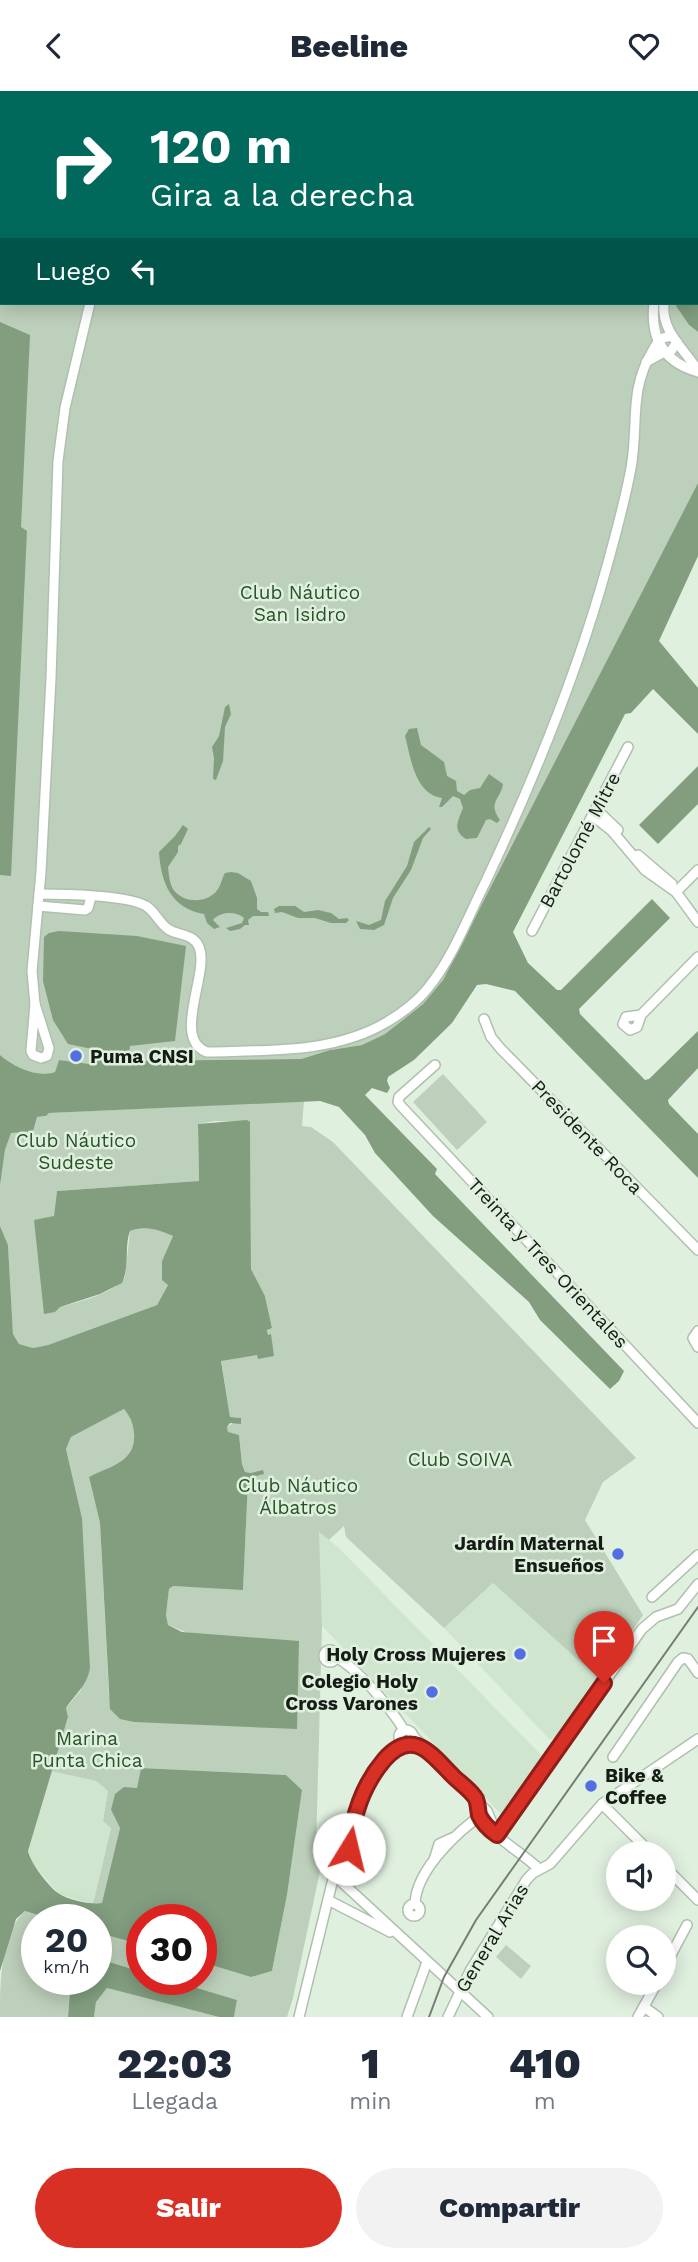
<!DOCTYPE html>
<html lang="es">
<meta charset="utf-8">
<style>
:root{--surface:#fff;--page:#f2f2f3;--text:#1f2937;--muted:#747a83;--accent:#d93025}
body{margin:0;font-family:"Work Sans",sans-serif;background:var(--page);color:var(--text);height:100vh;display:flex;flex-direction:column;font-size:26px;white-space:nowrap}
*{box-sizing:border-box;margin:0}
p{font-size:23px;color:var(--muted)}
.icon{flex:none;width:38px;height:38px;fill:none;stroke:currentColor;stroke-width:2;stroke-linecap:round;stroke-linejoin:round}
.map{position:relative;height:1926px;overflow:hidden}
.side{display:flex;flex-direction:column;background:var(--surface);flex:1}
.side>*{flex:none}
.guide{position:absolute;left:0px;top:0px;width:698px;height:214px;box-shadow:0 4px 18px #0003;background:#00695c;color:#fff;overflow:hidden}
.tools{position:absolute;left:606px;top:1750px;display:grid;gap:14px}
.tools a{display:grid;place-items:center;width:70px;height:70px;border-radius:50%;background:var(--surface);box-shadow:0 4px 18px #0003;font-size:35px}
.speed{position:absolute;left:21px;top:1813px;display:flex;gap:14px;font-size:35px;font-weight:700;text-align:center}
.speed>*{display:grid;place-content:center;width:91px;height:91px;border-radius:50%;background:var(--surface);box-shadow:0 4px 18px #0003;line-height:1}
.speed small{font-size:18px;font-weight:400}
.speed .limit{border:10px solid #d22;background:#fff;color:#111}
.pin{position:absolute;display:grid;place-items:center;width:60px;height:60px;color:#fff;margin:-72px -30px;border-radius:50% 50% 50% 0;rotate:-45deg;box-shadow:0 0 7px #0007}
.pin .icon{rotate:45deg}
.me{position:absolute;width:77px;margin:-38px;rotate:9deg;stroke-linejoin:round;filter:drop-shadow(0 0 5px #0008)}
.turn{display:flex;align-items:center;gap:24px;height:147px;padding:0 35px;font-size:32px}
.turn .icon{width:91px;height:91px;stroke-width:2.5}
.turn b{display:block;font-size:49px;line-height:60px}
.then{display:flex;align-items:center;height:66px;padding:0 35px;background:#0003;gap:14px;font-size:26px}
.eta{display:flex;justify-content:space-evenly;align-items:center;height:119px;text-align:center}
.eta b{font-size:42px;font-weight:800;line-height:49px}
.cta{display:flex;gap:14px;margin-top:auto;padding:14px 35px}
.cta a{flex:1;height:80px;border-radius:42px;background:var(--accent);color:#fff;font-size:28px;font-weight:800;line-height:80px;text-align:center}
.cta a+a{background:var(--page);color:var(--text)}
header{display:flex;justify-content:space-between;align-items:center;height:91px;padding:0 35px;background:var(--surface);font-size:32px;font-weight:800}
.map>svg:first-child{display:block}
.built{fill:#d0e5ce}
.green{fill:#bdd0bb}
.water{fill:#829e7f}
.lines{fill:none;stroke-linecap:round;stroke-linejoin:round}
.minor-casing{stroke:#b0c0af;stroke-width:12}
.minor{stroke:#fff;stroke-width:9}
.tram{stroke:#747f74;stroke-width:2}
.route-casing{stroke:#8d1f18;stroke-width:18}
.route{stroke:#d93025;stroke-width:12}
.poi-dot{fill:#516ee3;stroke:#e0f0df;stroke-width:2.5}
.labels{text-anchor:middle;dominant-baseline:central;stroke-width:5;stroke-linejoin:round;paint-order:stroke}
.park-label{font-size:19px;fill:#285226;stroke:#e0f0df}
.street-label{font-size:19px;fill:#151b15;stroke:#e0f0df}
.poi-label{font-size:19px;font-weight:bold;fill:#151b15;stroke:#e0f0df;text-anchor:end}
</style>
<header><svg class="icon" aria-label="back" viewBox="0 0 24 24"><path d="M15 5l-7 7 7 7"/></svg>Beeline<svg class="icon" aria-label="heart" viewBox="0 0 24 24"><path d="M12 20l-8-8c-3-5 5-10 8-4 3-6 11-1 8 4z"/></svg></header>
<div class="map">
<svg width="698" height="1926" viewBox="0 0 698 1926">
<rect width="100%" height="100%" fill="#e0f0df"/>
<g class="built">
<path d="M318,1440L339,1457L543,1666L501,1723L322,1535Z"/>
<path d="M493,1492L600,1589L557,1648H549L444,1537Z"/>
<path d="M51,1680L96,1690L108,1700L103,1729L111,1736L93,1813L59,1803L29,1768L28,1760Z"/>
</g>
<g class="green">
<path d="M0,0L167,2H2V212H677L676,215L689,234L698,241V392L696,399L443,889L423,913L385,943L362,954L330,959L301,968L128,970L89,974L59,969L55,981C37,987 14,976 0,964Z"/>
<path d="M443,983L487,1031L457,1059L413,1011Z"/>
<path d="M304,1010L302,1035L311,1036L333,1051L636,1367L603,1391L585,1429L643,1524L600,1589L493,1492L444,1537L346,1446L344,1435L329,1449L319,1441L322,1535L316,1759L323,1766L293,1907L287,1926H234L237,1909L167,1888H201V1871L251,1886L272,1880L287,1804L302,1699L286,1684L141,1677L137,1698L111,1719L120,1737L103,1812L93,1813L111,1737L103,1730L108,1700L96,1690L51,1680L68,1626L66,1617L81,1599L82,1427L66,1358L71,1346L124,1318C131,1327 133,1332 134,1344C136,1370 110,1376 89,1386L100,1432L109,1605L188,1542L168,1534L166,1524L169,1498L173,1495L243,1498L248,1390L263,1380L251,1382L245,1381L242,1373L239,1344L228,1342L227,1336L241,1327L230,1326L221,1269L258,1264V1267L268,1244L267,1238L272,1237L265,1205L251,1178L250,1031L215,1030L198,1033L199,1090L57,1100L54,1126L59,1216C76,1212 118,1201 125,1186L130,1140C146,1134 158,1139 173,1145L162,1170L168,1194L157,1214L48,1254L33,1257L19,1253L13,1243L8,1154L0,1135V1095L5,1059L11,1042L37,1026L46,1025L49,1022Z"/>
<path d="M25,1820L54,1829H37V1888H71L68,1926H0C0,1894 0,1843 25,1820Z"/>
<path d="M96,1841L142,1854V1881L96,1867Z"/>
<path d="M506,1854L531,1875L521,1888L496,1866Z"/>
<path d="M107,1897L219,1926H94L96,1911Z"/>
</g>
<g class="water">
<path d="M163,0H698V51L696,2Z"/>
<path d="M697,210L698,212V241L689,234L676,215L677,212Z"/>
<path d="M0,231L30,244L21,436L27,440L11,785L0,784Z"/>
<path d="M698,392V465L659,550L698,597V643L653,598L631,622L625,623L513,841L528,872L557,899H561L652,808L670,827L579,918L580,923L645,989L649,988L698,940V977L668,1009L669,1013L698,1043V1087L515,900L486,893L477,894L452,932L414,969L388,986L387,990L390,997L387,1002L372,997L365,1004L437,1078L435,1083L624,1280L619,1290L610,1298L540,1229L529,1211L433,1125L375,1062L365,1044L339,1016L320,1010L49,1022L46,1025L37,1026L33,1040L11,1042L5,1059L0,1095V964C14,976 37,987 55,981L59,969L89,973L92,958L68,953L53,929L43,890L44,846L49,842L59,840L137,845L186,855L175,950L130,955L128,970L301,968L330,959L362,954L385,943L423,913L443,889Z"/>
<path d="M229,613L231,623L225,636L223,670L216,689L213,688L214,667L212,656L219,645L225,616Z"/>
<path d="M417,637L421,654L444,671L447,685L456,690L457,700L464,704L470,699L480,697L489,683L503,693C501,708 487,711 500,729L497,732L490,728L486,729L477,747L466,748C452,739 458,730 463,717L460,708L453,705L442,716H439L442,707C415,703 411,668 405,645L409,638Z"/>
<path d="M698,675V713L658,753L639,734Z"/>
<path d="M183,734L188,738L181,753L178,755V761L168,776C169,783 169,791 173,798C183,813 208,813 218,798C221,794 222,787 225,782L231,781L238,782L251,790L257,807V818L261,821H268L269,825H253L248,829L249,834H245L240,838L230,840L226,837L242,832L244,827C236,820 220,820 213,829L220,836L214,838L207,832L204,823C171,817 161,792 159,761L175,745Z"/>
<path d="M429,736L431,738L423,747L411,779L393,807L384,834L374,839L360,838L356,830L369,834L381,829L385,810L407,775L414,751Z"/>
<path d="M279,815H295L304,821L318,819L331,822L339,828L347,827L349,829L346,832H331L315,827H298L282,821L275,822L274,818Z"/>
<path d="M247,1029L250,1031L251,1178L265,1205L272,1237L267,1239L268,1244L271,1243L274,1265L258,1268L257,1264L221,1270L230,1326L241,1327V1333L230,1332L227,1336L228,1341L239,1344L242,1373L245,1381L251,1382L263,1379L264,1383L252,1386L248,1390L243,1499L173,1495L169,1498L166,1524L168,1534L182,1541L299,1550L297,1638L134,1631L120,1628L110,1618L100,1432L89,1386C110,1375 136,1371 134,1343C133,1332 131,1327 124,1318L71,1346L66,1358L82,1427L90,1577C87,1595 75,1603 66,1617L68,1626L28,1760C30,1771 48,1795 58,1802C68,1809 91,1814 102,1812L120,1737L111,1719L115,1703L124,1696L137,1697L141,1677L286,1684L302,1699L287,1804L272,1880L251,1886L201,1871V1829H142V1854L96,1841V1829H54L25,1820L16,1828L0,1880V1135L8,1154L13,1243L19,1253L33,1257L48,1254L157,1214L168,1194L162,1189V1170L173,1145C158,1139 146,1134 130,1140C124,1156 130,1175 122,1192L100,1203L60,1216L55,1221L44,1223L34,1129L54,1125L57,1100L199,1090L198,1033Z"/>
<path d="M96,1867L142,1881V1888H167L237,1909L234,1926H219L107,1897L96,1911L94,1926H68L71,1888H96Z"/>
</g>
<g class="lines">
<defs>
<g id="minor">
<path d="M696,100L698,105"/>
<path d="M696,134L698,137"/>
<path d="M696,150L698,145"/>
<path d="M654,212C650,247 663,271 698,281"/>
<path d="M664,212C661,241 684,257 698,280"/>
<path d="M646,271L664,261L671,260L677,251"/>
<path d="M596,718L618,739"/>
<path d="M593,725L612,740L645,779L676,801L698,831"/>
<path d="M638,764L672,793"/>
<path d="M676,801L698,779"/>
<path d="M39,803C62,803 128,804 146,815C155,820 159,832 168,838C178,845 193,842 199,856C210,881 171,948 207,961C267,959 333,963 387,931C402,922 417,911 428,897C453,866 468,826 486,790C534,688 577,584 607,475C616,442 625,410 631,377C639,335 628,300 653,259C658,250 662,244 673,246"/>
<path d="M38,815L85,819L88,817L91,806"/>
<path d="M532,840L628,656"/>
<path d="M35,913L32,880L41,781L51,587L58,370L65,317L90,212"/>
<path d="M35,913L49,957L47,965L41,967L33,964L31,960Z"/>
<path d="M641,924L626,926L623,933L630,939L637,936L641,924L698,866"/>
<path d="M484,928L491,946L500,957L698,1159"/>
<path d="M435,974L399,1006L398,1011L401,1015L698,1332"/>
<path d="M698,1240L693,1247L698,1256"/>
<path d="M652,1506L698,1464"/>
<circle cx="330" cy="1565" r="6"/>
<path d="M336,1566C359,1579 390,1616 404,1639"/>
<circle cx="406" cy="1646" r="7"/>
<path d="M413,1645L487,1720L497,1744"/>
<path d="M613,1666L678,1571L683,1567L688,1568L698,1582"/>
<path d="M602,1713L651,1762"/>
<path d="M478,1720C483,1740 523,1762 539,1778"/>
<path d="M497,1744L642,1538L656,1526L678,1518L698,1493"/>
<circle cx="350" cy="1764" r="6"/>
<path d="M350,1758C354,1719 367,1673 405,1654"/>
<path d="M434,1769L439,1753L452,1747"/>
<path d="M663,1774L698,1809"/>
<path d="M328,1809L390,1841"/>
<path d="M415,1813C416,1778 459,1739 487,1720"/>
<circle cx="414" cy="1819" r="6"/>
<path d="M663,1879L687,1834"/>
<path d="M644,1916L658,1926"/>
<path d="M299,1926L334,1784L488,1926"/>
<path d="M407,1926L427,1871"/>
<path d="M448,1926L470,1880L527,1788L533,1782L550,1773L602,1713L698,1648"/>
<path d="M638,1926L657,1892"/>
</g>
</defs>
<use href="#minor" class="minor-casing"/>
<use href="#minor" class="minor"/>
<path class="tram" d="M429,1926L444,1886L476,1829L698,1516"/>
</g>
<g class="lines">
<defs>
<path id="route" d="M349,1758C353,1725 362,1695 384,1669C413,1636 431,1663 453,1685C460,1692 472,1700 476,1708C478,1713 478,1719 479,1724C483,1733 490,1739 497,1744L604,1592"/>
</defs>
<use href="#route" class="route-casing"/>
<use href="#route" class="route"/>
</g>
<g class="poi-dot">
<circle cx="76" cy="965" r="7"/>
<circle cx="618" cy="1463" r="7"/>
<circle cx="520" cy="1563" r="7"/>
<circle cx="432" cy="1601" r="7"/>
<circle cx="591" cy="1695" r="7"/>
</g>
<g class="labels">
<g class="park-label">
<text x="300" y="501">Club Náutico<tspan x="300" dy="22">San Isidro</tspan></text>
<text x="76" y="1049">Club Náutico<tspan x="76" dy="22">Sudeste</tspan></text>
<text x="460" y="1368">Club SOIVA</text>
<text x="298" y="1394">Club Náutico<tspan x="298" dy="22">Álbatros</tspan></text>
<text x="87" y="1647">Marina<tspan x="87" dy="22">Punta Chica</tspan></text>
</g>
<g class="street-label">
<text transform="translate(580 749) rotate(-62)">Bartolomé Mitre</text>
<text transform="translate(587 1046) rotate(46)">Presidente Roca</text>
<text transform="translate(548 1172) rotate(47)">Treinta y Tres Orientales</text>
<text transform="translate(492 1847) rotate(-59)">General Arias</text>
</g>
<g class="poi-label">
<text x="90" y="965" text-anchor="start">Puma CNSI</text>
<text x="604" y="1452">Jardín Maternal<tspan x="604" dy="22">Ensueños</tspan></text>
<text x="506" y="1563">Holy Cross Mujeres</text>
<text x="418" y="1590">Colegio Holy<tspan x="418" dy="22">Cross Varones</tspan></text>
<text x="605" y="1684" text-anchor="start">Bike &amp;<tspan x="605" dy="22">Coffee</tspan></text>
</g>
</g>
</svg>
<div class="tools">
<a><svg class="icon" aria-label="sound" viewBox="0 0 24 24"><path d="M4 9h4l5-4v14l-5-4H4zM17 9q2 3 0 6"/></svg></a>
<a><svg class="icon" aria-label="search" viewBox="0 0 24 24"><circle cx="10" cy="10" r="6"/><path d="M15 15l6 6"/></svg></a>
</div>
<div class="speed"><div>20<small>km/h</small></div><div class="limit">30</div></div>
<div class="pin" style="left:604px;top:1592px;background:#d93025"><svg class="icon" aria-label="arrive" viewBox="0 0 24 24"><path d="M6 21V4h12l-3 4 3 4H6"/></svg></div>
<svg class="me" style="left:349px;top:1758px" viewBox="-20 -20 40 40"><circle r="19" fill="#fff"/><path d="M0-13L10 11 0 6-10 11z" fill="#d93025"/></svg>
<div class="guide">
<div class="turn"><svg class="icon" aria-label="right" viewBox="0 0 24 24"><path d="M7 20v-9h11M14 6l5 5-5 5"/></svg><div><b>120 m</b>Gira a la derecha</div></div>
<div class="then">Luego<svg class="icon" aria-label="left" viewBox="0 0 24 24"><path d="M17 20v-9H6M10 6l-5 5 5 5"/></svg></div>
</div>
</div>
<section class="side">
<div class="eta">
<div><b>22:03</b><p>Llegada</p></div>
<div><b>1</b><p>min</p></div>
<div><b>410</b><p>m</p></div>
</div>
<div class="cta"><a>Salir</a><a>Compartir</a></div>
</section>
